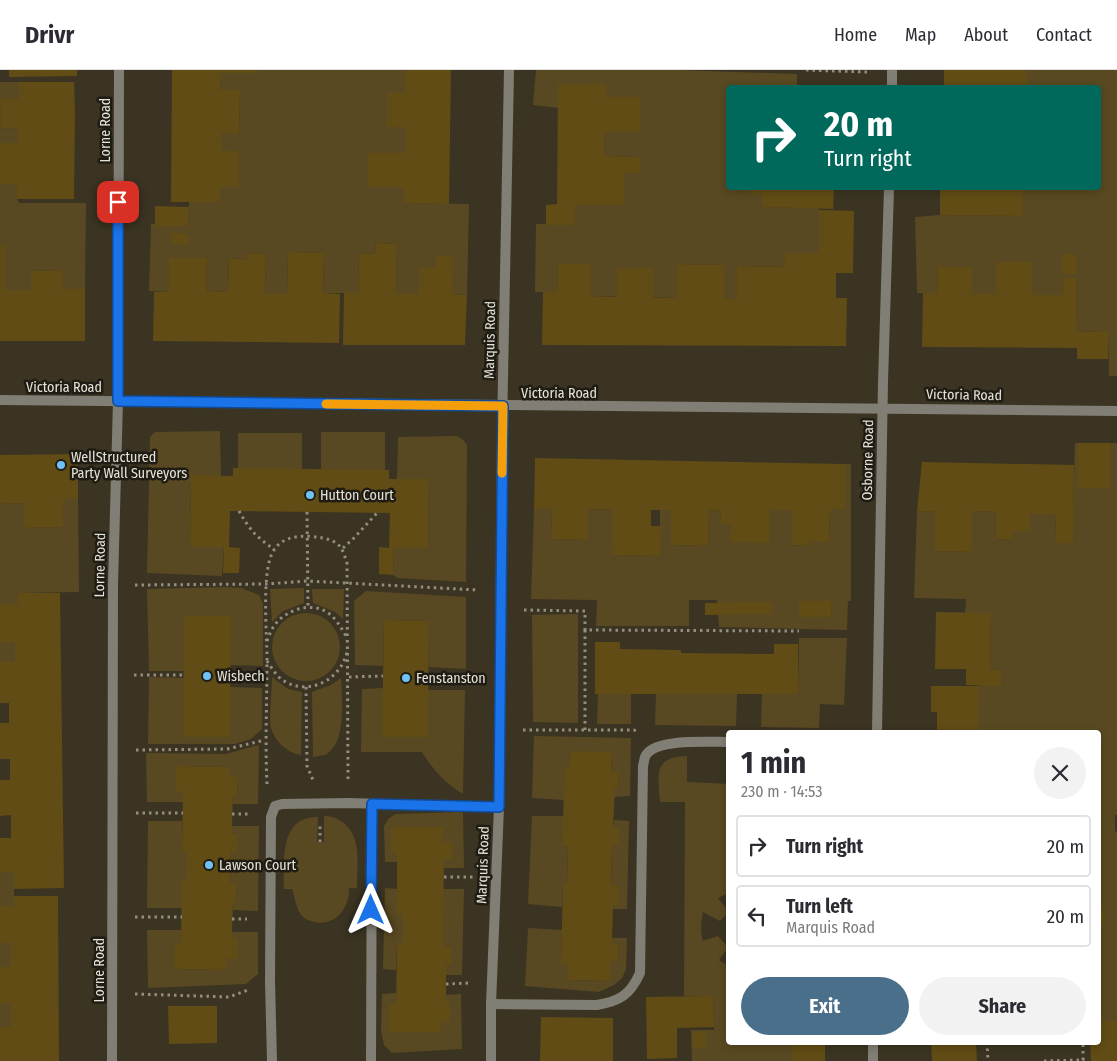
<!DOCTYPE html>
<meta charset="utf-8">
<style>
:root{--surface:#fff;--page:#f2f2f3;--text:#2b2b33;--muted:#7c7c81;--line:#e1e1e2;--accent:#4a6f8a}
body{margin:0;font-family:"Fira Sans Condensed",sans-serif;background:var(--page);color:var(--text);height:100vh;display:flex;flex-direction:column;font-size:19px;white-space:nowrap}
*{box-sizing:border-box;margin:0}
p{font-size:16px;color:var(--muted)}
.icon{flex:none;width:28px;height:28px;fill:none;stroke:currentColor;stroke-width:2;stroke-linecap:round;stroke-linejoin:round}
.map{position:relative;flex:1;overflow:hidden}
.side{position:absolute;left:726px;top:660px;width:375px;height:315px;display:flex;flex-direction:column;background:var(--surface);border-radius:5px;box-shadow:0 2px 8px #0003}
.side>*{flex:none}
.guide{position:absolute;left:726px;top:15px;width:375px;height:105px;border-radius:5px;box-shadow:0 2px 8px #0003;background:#00695c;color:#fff;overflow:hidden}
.pin{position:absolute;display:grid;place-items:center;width:42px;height:42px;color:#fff;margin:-21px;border-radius:10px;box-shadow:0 2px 8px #0006}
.me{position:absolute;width:55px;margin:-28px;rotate:0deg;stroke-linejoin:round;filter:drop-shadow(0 0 4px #0008)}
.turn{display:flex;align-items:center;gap:18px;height:105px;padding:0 15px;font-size:22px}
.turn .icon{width:65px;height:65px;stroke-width:2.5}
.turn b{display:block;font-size:35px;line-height:42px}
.round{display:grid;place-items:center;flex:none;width:52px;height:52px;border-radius:26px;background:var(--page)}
.summary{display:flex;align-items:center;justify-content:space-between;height:85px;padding:0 15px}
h1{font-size:30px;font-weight:700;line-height:38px}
.cta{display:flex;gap:10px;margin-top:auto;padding:10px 15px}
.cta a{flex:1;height:58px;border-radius:30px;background:var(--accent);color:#fff;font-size:20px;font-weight:700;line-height:58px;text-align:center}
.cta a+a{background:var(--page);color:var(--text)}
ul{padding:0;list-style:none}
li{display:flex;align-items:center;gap:15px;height:62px;margin:0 10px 8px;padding:0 5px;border:2px solid var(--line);border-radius:5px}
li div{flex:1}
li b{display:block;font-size:19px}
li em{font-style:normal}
header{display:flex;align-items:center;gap:30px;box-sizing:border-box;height:70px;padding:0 25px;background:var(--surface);border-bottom:1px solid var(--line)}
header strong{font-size:24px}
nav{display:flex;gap:28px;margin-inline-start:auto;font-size:18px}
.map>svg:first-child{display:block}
.green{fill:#594922;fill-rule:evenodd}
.building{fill:#614c15}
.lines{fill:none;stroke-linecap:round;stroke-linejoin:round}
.path{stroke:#948e80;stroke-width:3;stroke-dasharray:2.5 4;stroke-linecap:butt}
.street{stroke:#817e75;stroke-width:10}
.route-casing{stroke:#114b97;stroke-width:12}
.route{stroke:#1a73e8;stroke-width:9}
.slow{stroke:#f59e0b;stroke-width:9}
.poi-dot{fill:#70c2f4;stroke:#1f1c14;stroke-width:2}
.labels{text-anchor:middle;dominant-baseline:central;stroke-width:5;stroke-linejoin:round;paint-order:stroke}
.street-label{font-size:14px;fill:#e7e3d8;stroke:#1f1c14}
.poi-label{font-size:14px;fill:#e7e3d8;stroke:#1f1c14;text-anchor:start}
</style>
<header>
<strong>Drivr</strong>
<nav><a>Home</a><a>Map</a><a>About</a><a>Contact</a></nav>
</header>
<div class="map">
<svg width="1117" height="991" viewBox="0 0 1117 991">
<rect width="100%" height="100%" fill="#3b3422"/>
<g class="green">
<path d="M258,0H405V23H387V57H406V83H368V116L404,117V133L469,134L467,225L452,224V186H436V198H420L419,224H396L397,174L376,173L375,183L359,184L358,223H323L324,183L288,182L287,224H265L266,184L248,183L247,189L229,188L228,222L206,221L207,188H170L169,222L149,221L151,154H155V156H188L189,132H220V117H239L221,81V63H239L240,20H220L221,3H258Z"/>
<path d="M536,0H677L797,4V16L740,15V17L729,18V118H751V124H762V137L819,138V183H785V197L737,196V229H724V195L677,194V228L591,226V194H558L557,222H535L536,154L575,155V135H624V103H640V87L604,86L605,62H640V27H606V14H559L558,38L533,35Z"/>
<path d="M1027,0H1117V306H1109L1108,261L1077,262L1076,208H1063L1062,225H1032V192H997L996,224H972V197H938L937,223H917L915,147L940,145L1023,146V118H1099V18L1027,17ZM1062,185H1076V204H1062Z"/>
<path d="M0,12H19V29H1V58L18,59V73H0Z"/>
<path d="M0,114H17V129L19,133H86L85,219H63V200L31,201V220H5V176H0Z"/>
<path d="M220,361L221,406H191L190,476L224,477L222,506L147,503L150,367L155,362Z"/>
<rect x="321" y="362" width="64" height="38"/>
<rect x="238" y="363" width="64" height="36"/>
<path d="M457,366L463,370L467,375L466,512L397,508L393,505L394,478H428L429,410L397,409L398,367Z"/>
<path d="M1075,373H1117V745H1115V761L1117,762V951H1099V854H1105L1106,839L1099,838V662H978V615H1001V600L990,599L991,543H965L966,529L914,528L917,441L935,442V481L972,482V441L996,442L995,469L1012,470V461H1030V444H1056L1055,473H1072Z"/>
<path d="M845,394H851V531H848L847,560L719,557L717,530H689V556H596L597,530L531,529L534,439H552L551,469L588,470V439L612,440V485L660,486V440H671V475L708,476L709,440L721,441L720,454H731V472H749L770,440H792V475L809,476L810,471H829L830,439H845ZM799,531H832L831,547H799Z"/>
<path d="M63,429H78L79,522L18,523V534H0V434L24,433V458L63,457Z"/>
<path d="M226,517L241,518L259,525L263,534V596L230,595V546H184V601H149L147,519Z"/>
<path d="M304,518V533L283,541L272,552L270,519Z"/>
<path d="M312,519H344L343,549L335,542L313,533Z"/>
<path d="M366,521L466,527V599L429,597V551L384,550L383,596L355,595L354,531Z"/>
<circle cx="306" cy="577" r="34"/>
<path d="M578,544V653L533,652L532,545Z"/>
<path d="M799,568H847L844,635L820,634L819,658L761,657L762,624H798Z"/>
<rect x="0" y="572" width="15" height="20"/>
<path d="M149,607L184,608V667H230V617L262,618V659L251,669L235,674H148Z"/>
<path d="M272,607L288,619L302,622L301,685C288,683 275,672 271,658C269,649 272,618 272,607Z"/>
<path d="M341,608C342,628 347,674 325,685C321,686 317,686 313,687L312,622L331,615Z"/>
<path d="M383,618V667H427L428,620H465L463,724C445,713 433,700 422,682H361L362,619Z"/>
<path d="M598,624H631V654H597Z"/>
<path d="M656,624H737L736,656L655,655Z"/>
<path d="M534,666L631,668L630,726L614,727L615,718L618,717L619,703L611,702L612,683L570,681L569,698L564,730L532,728Z"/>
<path d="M259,675L258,734H233V725H237L238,708L229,707V697L177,696L175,720L183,721V732H147L146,683L226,684Z"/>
<path d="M687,686V712L729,714V823L718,828L729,842L720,851L703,842C701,853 700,861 703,871L718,866L728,877L719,890L729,896V972L792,973V991H688H692L691,960H714L713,926H684L685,732H660C658,705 653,687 687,686Z"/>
<path d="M463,742L464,798H444V789H452V772H443V757H391V783H397L398,792H385L384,756L389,748L396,744Z"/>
<path d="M324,746C330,746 335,747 339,750C363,763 357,794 357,818H349C350,839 333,859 311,851C307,850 304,848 301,845C296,838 295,827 292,819H284C284,792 279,746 318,747L317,772H324Z"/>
<path d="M532,746H564L562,776L568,777L567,814H563L562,837L528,834Z"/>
<path d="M614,750L629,751L627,839H613V835L619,834V817L611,816L612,775H619V758H613Z"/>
<path d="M148,751H182V781H187V809H182V838H147Z"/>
<path d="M232,756H259L258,841L233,840V832H236L237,813H230L231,781H237V764L232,763Z"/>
<rect x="0" y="802" width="14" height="34"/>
<path d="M385,818L398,819L397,844H403V873H397L396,900L383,899Z"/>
<path d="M443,819H464L462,905H446V894H451V877L443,876Z"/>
<path d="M528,858L562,860L561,893L568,894V910L610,911V892L618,891L619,874L612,873V868H627L626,899L622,908L614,915L599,922L525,916Z"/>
<path d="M147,860H181V873L175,872V899L227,900V888H237V869L232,868V862H258V904L246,914L148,918Z"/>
<rect x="0" y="873" width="11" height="24"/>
<path d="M396,923V935H389V962H441L442,951L450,950V933H446V925L461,924L462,979L392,983L384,975L381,961L382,924Z"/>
<rect x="0" y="933" width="11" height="24"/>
</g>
<g class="building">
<path d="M9,0H77V6L9,7Z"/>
<path d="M172,0H258V3H221L220,20H240L239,63H221V81H239V117H220V132H171Z"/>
<path d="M405,0H451L449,134L403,133L404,117H368V83H406V57H387V23H405Z"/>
<rect x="944" y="0" width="83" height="18"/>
<path d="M19,12H74L75,42L74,129H17V114H0V73H18V59L1,58V29H19Z"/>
<path d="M558,14H606V27H640V62H605L604,86L640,87V103H624V135H575V155H546V135L557,134Z"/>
<path d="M740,15L780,16V18H740Z"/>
<path d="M751,118H834L833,139L762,137V124H751Z"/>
<path d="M940,118H1023V146L940,145Z"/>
<path d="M155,136L189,137L188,156H155Z"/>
<path d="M819,140L854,141L853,203H836V228H847L846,276L542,275L543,222H557L558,194H591V226L617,227V198H653V228H677V194L724,195V229H737V196L785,197V183H819Z"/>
<path d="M171,163L188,164V175L172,174Z"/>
<path d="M376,173L397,174L396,224H419V198H436V186H453L452,224L467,225L465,275H343L344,223H358L359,184L375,183Z"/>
<path d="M0,176H5V220H31V201L63,200V219H85V271H0Z"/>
<path d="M288,182L324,183L323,223L340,224L339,273L153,271L154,222H169V188H207L206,221L228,222L229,188L247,189V183L266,184L265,224H287Z"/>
<rect x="1062" y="184" width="14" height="20"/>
<path d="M996,192H1032V225H1062L1063,207L1076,208L1077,262L1108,261V289H1077V278L922,277L923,223H937L938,197H972V224H996Z"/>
<rect x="1078" y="373" width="32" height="45"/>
<path d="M78,384V429H63V457L24,458V433L0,434V385Z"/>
<path d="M535,388L845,394V439H830L829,472L810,471L809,476L792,475V440H770L769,473L731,472V454H720L721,441L709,440L708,476L671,475V440H651V456H661L660,486L611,485L612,440L588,439V470L551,469L552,439H534Z"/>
<path d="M922,392L1074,395L1073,473H1055L1056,444H1030V461H1012L1013,470L995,469L996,442L972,441V482L935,481V442L917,441Z"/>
<path d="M233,398L385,400H389V409H429L428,478H394L393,505L379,504V477L389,478L390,443L230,441L229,477L240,478L239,503H223L224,477H190L191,405L233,406Z"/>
<path d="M18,523H60L64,818L14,819V802H0V768H11V745L0,746V710H10V689H0V653H9V633H0V592H15V572H0V534H18Z"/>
<path d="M799,531H832L831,547H799Z"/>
<path d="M772,532V544L705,545V533Z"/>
<path d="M936,542L991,543L990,599L1001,600V616L966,615V599H935Z"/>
<path d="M184,546H231L230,667H183Z"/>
<path d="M384,550L429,551L428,667H382Z"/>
<path d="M595,572H620V579L681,580V583L774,584V574H798V624H595Z"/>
<path d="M931,616H979L978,662H937V642H931Z"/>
<path d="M570,681L612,682L611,702H619L618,718H615L613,758H619V775H612L611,816H619V835H613L612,873L619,874L618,891L610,892V911L568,910V894H561L563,814H567L568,777L562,776L565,698H569Z"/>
<path d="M176,696L230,697L229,707H238L237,725H233L232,756V763L237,764V781H231L230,813H237L236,832H233L232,862V868H237V889L227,888V900L174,899L175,872L181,873L182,809H187V781H182L183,721H175Z"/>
<path d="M391,757H443V772H452V789H444L443,876L451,877V894H446V933H450V951H442L441,962H389V935H396L397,872L403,873V844H397V783H391Z"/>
<path d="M14,826H58L59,991H0V957H11V933H0V897H11V873H0V836H14Z"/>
<path d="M1099,838L1106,839L1105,854H1099Z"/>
<path d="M713,926L714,957L677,958V988L647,989L646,927Z"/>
<path d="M168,936H217V973L169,974Z"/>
<path d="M541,947L613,948V991H540Z"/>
<path d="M1099,951H1117V991H1091L1090,972H1099Z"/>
<path d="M706,961V978H693V962Z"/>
<rect x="792" y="972" width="33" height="19"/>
<path d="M931,972H976L977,991H932Z"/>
</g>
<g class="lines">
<g class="path">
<path d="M806,0L868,2"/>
<path d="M239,441C249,459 257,468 274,479"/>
<path d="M307,442L308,537"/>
<path d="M343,478L354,468L377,443"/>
<path d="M135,515L266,514L307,511L478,520"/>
<path d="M524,540L585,541V560L799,561"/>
<path d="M267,571C269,566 271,560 274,556C284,541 308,532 325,541C335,546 342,559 347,568"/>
<path d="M267,591C271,597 275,604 281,609C307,628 341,610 347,582"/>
<path d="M134,605H184"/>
<path d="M230,607H266"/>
<path d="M349,607L383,606"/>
<path d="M428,610H478"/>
<path d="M306,617L307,696L313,710"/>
<path d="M523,660H634L638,662"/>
<path d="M585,660V560"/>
<path d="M136,680L227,679L265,670"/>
<path d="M267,714C265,672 267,631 267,589C267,564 261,498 274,480C284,464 307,465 323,468C340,472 342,477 347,493L348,710"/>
<path d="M136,743H183"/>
<path d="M232,744H249"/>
<path d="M320,772V755"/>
<path d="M444,807H473"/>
<path d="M135,847H182"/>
<path d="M232,849H247"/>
<path d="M446,914L470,913"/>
<path d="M135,924L229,927L248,920"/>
<path d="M987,972L988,991"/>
<path d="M1044,991L1083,990V972"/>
</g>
<g class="street">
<path d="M892,18V0"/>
<path d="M0,330L1117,341"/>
<path d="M877,662L883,312L889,118"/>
<path d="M491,934L597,935C620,931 630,925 640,903L643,696C644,693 644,688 646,685C657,668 710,672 729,672"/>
<path d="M112,991L113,515L118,331L119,0"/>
<path d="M272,991L270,911L271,747L275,736L282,734L348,733L499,737"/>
<path d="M371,991L372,734"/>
<path d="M491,991V934L499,737L502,360L509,0"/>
<path d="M873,991V972"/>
</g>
</g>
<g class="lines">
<defs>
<path id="route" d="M118,132V331L503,336L499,737L372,734L371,840"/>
</defs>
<use href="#route" class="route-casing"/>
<use href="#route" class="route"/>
<path class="slow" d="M326,334L503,336L502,403"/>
</g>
<g class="poi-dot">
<circle cx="61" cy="395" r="5"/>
<circle cx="310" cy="425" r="5"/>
<circle cx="207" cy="606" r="5"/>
<circle cx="406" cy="608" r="5"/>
<circle cx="209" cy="795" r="5"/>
</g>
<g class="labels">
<g class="street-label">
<text transform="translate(105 60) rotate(-90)">Lorne Road</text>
<text transform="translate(490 270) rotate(-89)">Marquis Road</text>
<text x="64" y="317">Victoria Road</text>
<text x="559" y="323">Victoria Road</text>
<text transform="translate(964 325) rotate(1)">Victoria Road</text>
<text transform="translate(868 390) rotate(-89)">Osborne Road</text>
<text transform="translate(100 495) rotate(-89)">Lorne Road</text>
<text transform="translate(483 795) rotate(-88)">Marquis Road</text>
<text transform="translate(99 900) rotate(-90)">Lorne Road</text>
</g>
<g class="poi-label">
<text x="71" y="387">WellStructured<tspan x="71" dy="16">Party Wall Surveyors</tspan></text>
<text x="320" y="425">Hutton Court</text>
<text x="217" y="606">Wisbech</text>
<text x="416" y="608">Fenstanston</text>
<text x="219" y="795">Lawson Court</text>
</g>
</g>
</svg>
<div class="pin" style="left:118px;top:132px;background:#d93025"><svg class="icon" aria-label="arrive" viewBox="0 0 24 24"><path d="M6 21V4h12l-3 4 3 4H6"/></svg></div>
<svg class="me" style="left:371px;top:840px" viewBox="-20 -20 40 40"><path d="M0-17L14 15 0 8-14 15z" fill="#1a73e8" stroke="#fff" stroke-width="4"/></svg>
<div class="guide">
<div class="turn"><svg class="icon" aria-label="right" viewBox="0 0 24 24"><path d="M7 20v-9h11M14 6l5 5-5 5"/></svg><div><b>20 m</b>Turn right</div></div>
</div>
<section class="side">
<div class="summary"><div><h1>1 min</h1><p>230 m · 14:53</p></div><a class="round"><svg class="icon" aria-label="close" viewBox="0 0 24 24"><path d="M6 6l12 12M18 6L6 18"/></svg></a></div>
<ul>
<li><svg class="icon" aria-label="right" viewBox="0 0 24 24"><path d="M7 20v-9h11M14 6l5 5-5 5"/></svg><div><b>Turn right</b></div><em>20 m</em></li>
<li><svg class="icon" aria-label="left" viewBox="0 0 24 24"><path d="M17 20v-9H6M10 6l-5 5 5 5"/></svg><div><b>Turn left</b><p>Marquis Road</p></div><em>20 m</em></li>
</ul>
<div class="cta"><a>Exit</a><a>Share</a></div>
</section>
</div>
